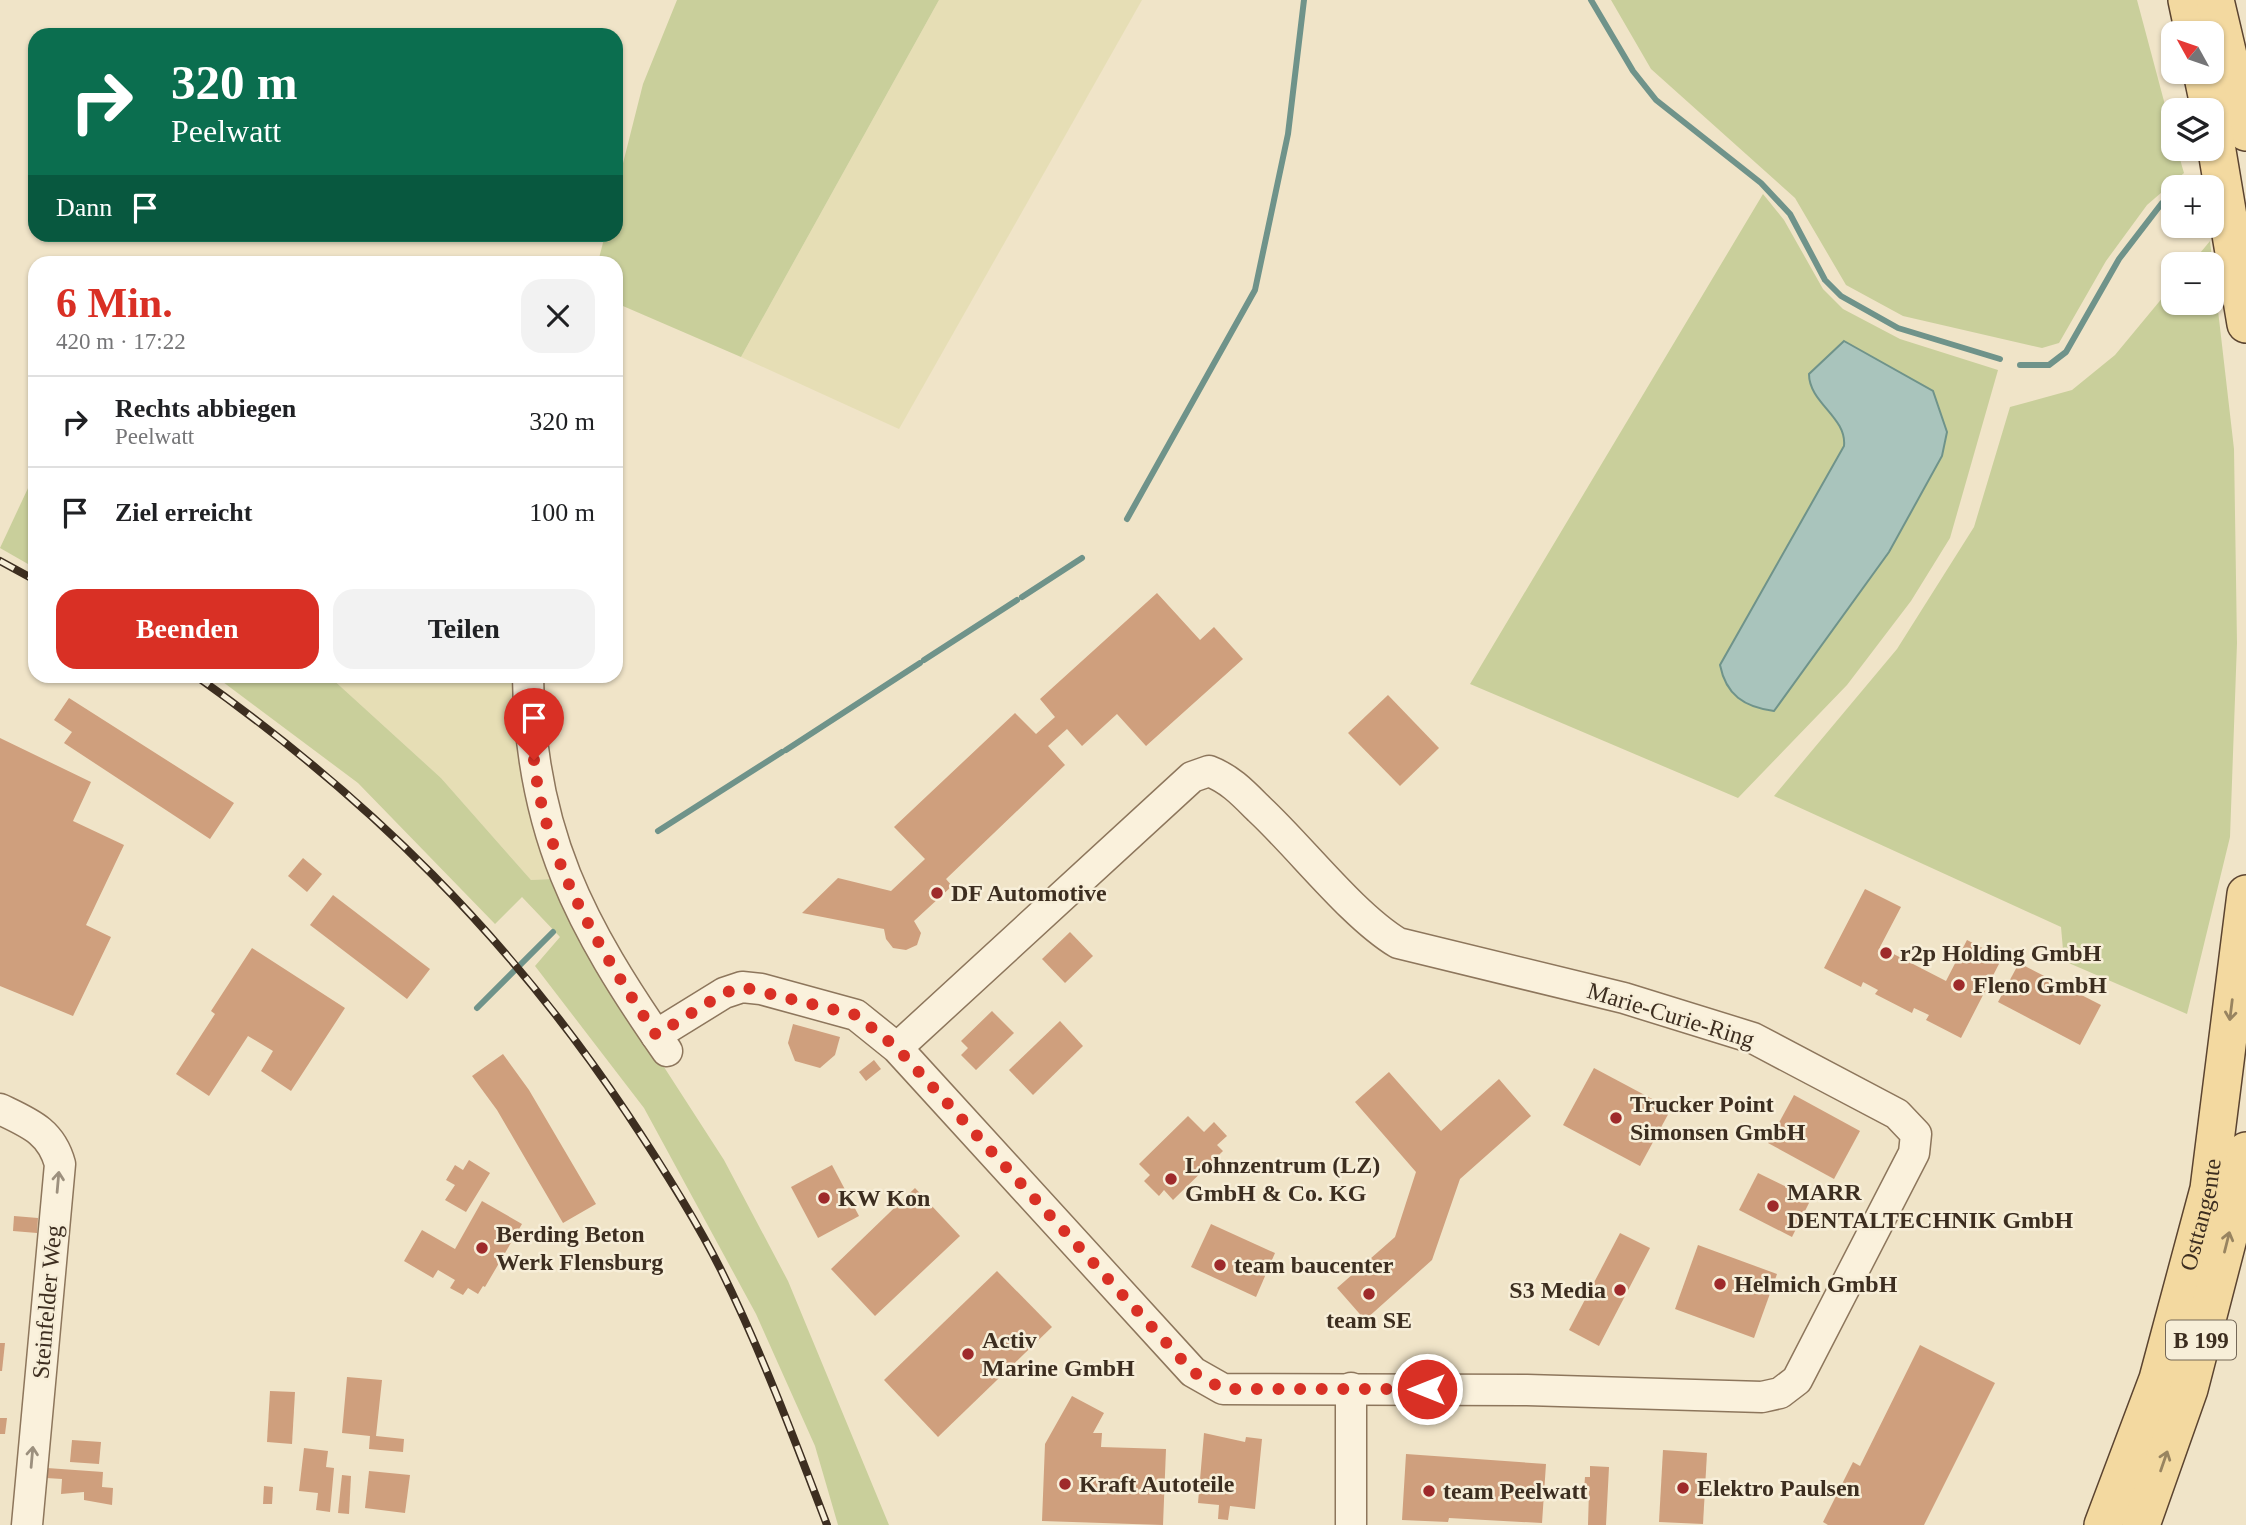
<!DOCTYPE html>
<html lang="de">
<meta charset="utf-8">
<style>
:root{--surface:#fff;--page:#f2f2f2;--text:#202124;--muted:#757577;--line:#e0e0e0;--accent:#d93025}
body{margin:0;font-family:Georgia,serif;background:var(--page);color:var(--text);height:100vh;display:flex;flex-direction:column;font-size:26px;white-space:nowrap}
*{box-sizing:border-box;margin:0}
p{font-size:23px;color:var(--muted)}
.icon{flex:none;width:38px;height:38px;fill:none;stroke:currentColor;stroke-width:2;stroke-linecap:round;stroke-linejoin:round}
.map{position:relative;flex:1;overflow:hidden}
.drawer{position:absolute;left:28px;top:256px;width:595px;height:427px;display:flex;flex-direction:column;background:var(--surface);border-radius:21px;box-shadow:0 2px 5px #0004}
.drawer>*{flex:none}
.banner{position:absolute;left:28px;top:28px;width:595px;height:214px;border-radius:21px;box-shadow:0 2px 5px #0004;background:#0b6e4f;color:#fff;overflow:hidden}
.needle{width:46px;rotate:310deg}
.controls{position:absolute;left:2161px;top:21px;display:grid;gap:14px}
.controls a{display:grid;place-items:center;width:63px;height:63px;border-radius:14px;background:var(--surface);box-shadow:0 2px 5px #0004;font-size:35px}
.pin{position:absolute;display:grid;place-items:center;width:60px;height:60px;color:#fff;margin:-72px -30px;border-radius:50% 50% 50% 0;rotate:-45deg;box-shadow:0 0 7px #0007}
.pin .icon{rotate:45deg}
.me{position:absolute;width:77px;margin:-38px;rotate:270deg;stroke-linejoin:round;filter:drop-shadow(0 0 5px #0008)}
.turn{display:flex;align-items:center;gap:24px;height:147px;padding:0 28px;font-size:32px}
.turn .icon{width:91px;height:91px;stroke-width:2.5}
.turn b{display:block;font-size:49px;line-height:60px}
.then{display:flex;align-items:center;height:66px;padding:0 28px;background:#0003;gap:14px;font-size:26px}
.round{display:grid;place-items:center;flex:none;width:74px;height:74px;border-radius:21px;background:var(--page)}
.headline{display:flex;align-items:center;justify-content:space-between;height:119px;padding:0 28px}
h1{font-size:42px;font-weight:800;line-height:52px;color:var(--accent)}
.action{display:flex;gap:14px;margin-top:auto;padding:14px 28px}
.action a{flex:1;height:80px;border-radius:21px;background:var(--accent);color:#fff;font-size:28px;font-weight:800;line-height:80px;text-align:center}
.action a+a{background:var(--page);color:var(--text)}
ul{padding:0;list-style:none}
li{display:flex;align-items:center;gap:21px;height:91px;padding:0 28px;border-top:2px solid var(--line)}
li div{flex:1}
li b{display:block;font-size:26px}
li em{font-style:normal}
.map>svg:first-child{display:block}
.farmland{fill:#e6deb5}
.green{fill:#c9cf9b;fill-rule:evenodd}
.water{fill:#a9c4bc;stroke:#6f938a;stroke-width:2}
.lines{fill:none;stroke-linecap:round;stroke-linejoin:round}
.stream{stroke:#6f938a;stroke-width:6}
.building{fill:#cf9f7d}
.minor-casing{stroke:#8d765c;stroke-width:33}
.major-casing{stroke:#5b4430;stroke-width:40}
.minor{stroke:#faf1dc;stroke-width:30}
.major{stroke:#f3d9a0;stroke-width:37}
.rail-casing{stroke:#3d2e20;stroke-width:8}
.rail{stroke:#f7eed8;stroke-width:5;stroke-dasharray:16;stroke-linecap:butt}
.oneway{stroke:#988460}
.oneway2{stroke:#9c907e}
.route{stroke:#d93025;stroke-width:12;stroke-dasharray:0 21.6}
.poi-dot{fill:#9e2a2b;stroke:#f7eed8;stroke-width:2.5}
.labels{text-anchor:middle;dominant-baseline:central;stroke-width:5;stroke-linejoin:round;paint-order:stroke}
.shield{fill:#f7eed8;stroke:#756857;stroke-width:2}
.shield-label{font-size:23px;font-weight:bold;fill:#3d2e20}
.poi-label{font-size:24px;font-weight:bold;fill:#3d2e20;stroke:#f7eed8;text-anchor:start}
.street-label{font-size:24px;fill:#3d2e20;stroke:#f7eed8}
</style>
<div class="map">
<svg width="2246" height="1525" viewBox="0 0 2246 1525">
<rect width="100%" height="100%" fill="#f0e4c8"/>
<g class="farmland">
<path d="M939,0H1142L899,429L741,357Z"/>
<path d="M329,676H514L552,879L531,880L441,778Z"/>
</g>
<g class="green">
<path d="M677,0H939L741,357L616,303V262H598L605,235L616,234V191L643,84Z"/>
<path d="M1611,0H2137L2173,135L2174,149H2177L2184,173L2147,205L2106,261L2059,343L2042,348L1903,316L1846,285L1795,198L1651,69Z"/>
<path d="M1763,194L1784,220L1823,289L1843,309L1900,339L1998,370L1950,538L1911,601L1847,685L1738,798L1470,684ZM1810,374L1942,456L1720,665L1844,446C1847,416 1809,402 1810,374Z"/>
<path d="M2210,241L2234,449L2237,643L2230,837L2187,1014L2064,961L2061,927L1774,796L1897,649L1974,527L2010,407L2072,390L2115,355L2173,285L2174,303H2212V264H2191Z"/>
<path d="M29,486H35V568L0,548Z"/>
<path d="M215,676H329L441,778L531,880L552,879L604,974L724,1160L788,1281L889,1525H838L815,1446L756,1314L644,1108L535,966L560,937L522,897L495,924L358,783Z"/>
</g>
<path class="water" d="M1844,341L1933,391L1947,432L1942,456L1889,552L1774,711C1744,707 1726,695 1720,665L1844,446C1847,417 1809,403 1809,374Z"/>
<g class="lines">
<g class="stream">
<path d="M1591,0L1633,71L1656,100L1761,183L1790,214L1825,280L1841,296L1898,328L2000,359"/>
<path d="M2194,187L2210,184"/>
<path d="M2020,365H2049L2066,352L2119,259L2162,203L2174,196"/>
<path d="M1127,519L1255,290L1288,134L1304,0"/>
<path d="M1022,597L1082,558"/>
<path d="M924,660L1017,600"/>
<path d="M786,750L920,663"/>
<path d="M658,831L782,752"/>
<path d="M477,1008L553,932"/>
</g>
</g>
<g class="building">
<path d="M1157,593L1200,640L1214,627L1243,659L1146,746L1117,714L1082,746L1067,729L1048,746L1065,765L946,879L952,886L914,921L921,933L917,945L906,950L893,948L886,939L884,929L802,913L838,878L891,891L925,859L894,827L1015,713L1036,734L1055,717L1040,699Z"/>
<path d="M1388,695L1439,748L1400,786L1348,733Z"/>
<path d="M69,698L234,803L210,839L64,743L72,732L54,720Z"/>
<path d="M0,738L91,782L73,821L124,845L86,925L111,937L73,1016L0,986Z"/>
<path d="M303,858L322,874L307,892L288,876Z"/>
<path d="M1865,889L1901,907L1880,947L1946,981L1967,940L2002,958L1961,1038L1926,1020L1929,1015L1914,1008L1912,1013L1875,994L1878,990L1863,982L1861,987L1824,968Z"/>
<path d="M333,895L430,969L407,999L310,925Z"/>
<path d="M1070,932L1093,956L1065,983L1042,959Z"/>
<path d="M252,948L345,1008L291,1091L261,1071L273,1051L248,1036L209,1096L176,1074L215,1014L211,1011Z"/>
<path d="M2019,963L2101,1005L2080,1045L1998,1002Z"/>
<path d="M992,1011L1014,1033L976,1070L961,1055L968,1048L961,1041Z"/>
<path d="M1060,1021L1083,1046L1033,1095L1009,1070Z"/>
<path d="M793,1024L840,1037L835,1055L820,1068L795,1061L788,1043Z"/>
<path d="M503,1054L529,1090L596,1204L563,1223L497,1110L472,1076Z"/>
<path d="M874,1060L881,1069L866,1081L859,1072Z"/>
<path d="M1594,1068L1671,1109L1640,1166L1563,1125Z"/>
<path d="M1389,1072L1441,1131L1499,1079L1531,1116L1460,1179L1432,1260L1365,1320L1337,1288L1395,1237L1416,1172L1355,1102Z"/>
<path d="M1794,1095L1860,1131L1834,1179L1768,1143Z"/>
<path d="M1188,1116L1204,1132L1214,1122L1227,1136L1217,1145L1223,1151L1173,1200L1164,1190L1159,1196L1144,1181L1150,1175L1139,1164Z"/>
<path d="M469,1160L490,1173L466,1212L445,1200L455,1185L446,1180L455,1165L463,1170Z"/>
<path d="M832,1165L859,1216L818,1238L791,1187Z"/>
<path d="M1758,1173L1811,1199L1792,1237L1739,1210Z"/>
<path d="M915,1188L960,1236L875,1316L831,1269Z"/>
<path d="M482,1201L522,1224L485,1287L483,1286L478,1294L468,1288L463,1295L450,1288L455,1280L438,1270L433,1278L404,1261L422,1230L455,1249Z"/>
<path d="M14,1216L38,1218L37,1233L13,1231Z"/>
<path d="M1211,1224L1275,1253L1256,1297L1191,1267Z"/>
<path d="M1620,1233L1650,1248L1599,1346L1569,1330Z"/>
<path d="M1698,1245L1777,1274L1754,1338L1675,1309Z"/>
<path d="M997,1271L1052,1327L938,1437L884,1380Z"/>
<path d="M0,1343H5L2,1371H0Z"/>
<path d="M1920,1345L1995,1383L1924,1525H1828L1823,1522L1853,1462L1860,1466Z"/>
<path d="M347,1377L382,1380L376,1436L404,1439L403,1452L369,1449L370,1436L342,1433Z"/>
<path d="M270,1391L295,1392L292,1444L267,1442Z"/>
<path d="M1072,1396L1104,1413L1093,1433H1102L1101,1447L1166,1449L1163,1525L1042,1521L1045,1444Z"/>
<path d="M0,1418H7L5,1434H0Z"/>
<path d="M1204,1433L1245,1442L1246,1437L1262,1439L1255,1509L1230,1506L1228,1520L1218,1519L1219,1505L1198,1503Z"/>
<path d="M72,1440L101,1442L99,1464L70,1462Z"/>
<path d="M304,1448L328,1451L326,1467L334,1468L330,1512L316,1510L318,1493L299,1491Z"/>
<path d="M1663,1450L1707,1453L1703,1524L1659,1522Z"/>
<path d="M1406,1454L1546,1464L1542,1523L1449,1518L1448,1522L1402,1520Z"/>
<path d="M1590,1466L1609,1467L1606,1525H1588L1589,1490H1584L1585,1477H1590Z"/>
<path d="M47,1468L103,1472L102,1487L113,1488L112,1505L84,1500V1492L61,1494L62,1479L46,1478Z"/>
<path d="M369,1471L410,1475L405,1513L365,1508Z"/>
<path d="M342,1475L351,1476L349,1514L338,1513Z"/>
<path d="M264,1486L273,1487L272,1504H263Z"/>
</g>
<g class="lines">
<defs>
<g id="minor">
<path d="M528,676C530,832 580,926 667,1051"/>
<path d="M656,1035L724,993L742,987L761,989L856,1015L897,1048L1193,1372L1223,1389L1527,1390L1762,1397L1780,1393L1797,1380L1914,1153L1916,1134L1897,1114L1753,1038L1624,998L1398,943C1352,915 1301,848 1259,809C1243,793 1230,779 1209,771L1192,777L897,1048"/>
<path d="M0,1109C29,1123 51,1131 60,1164L27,1525"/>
<path d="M1351,1388V1525"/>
</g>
<g id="major">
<path d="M2187,0L2194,33"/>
<path d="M2215,0L2246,132"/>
<path d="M2202,72L2210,110"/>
<path d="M2212,121L2246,324"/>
<path id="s1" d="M2103,1525L2158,1379L2209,1189L2246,894"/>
<path d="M2141,1525L2189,1389L2242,1184L2246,1151"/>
</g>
</defs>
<use href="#minor" class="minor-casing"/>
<use href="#major" class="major-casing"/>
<use href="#minor" class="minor"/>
<use href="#major" class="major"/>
<defs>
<g id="rail">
<path d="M0,561L35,580"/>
<path d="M196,676C370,799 508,936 626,1112C660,1163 694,1216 721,1270C762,1353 794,1438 827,1525"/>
</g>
</defs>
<use href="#rail" class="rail-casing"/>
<use href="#rail" class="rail"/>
</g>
<defs><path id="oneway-shaft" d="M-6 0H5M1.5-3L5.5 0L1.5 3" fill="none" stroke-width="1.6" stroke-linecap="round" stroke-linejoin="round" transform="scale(1.75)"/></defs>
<g class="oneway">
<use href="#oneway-shaft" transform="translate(2231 1010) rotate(97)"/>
<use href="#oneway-shaft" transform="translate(2227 1242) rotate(-76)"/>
<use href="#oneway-shaft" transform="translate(2164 1461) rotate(-71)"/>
</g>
<g class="oneway2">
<use href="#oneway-shaft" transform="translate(58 1182) rotate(-85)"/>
<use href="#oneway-shaft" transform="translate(32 1457) rotate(-85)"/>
</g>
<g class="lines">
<path class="route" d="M534,760C545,864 601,950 656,1035L724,993L742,987L856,1015L897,1048L1193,1372L1223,1389H1427"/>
</g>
<g class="poi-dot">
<circle cx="937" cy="893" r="7"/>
<circle cx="1886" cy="953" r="7"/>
<circle cx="1959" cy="985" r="7"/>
<circle cx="1616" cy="1118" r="7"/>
<circle cx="1171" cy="1179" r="7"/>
<circle cx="824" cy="1198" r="7"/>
<circle cx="1773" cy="1206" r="7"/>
<circle cx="482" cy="1248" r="7"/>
<circle cx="1220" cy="1265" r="7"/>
<circle cx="1720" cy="1284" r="7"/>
<circle cx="1620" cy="1290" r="7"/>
<circle cx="1369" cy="1294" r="7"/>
<circle cx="968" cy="1354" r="7"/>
<circle cx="1065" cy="1484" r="7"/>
<circle cx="1683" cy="1488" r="7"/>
<circle cx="1429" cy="1491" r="7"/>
</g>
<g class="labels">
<rect class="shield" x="2166" y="1320.5" width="70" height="39" rx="5"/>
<g class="shield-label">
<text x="2201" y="1340">B 199</text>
</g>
<g class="poi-label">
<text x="951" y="893">DF Automotive</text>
<text x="1900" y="953">r2p Holding GmbH</text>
<text x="1973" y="985">Fleno GmbH</text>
<text x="1630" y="1104">Trucker Point<tspan x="1630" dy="28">Simonsen GmbH</tspan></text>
<text x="1185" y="1165">Lohnzentrum (LZ)<tspan x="1185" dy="28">GmbH &amp; Co. KG</tspan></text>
<text x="1787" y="1192">MARR<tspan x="1787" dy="28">DENTALTECHNIK GmbH</tspan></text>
<text x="838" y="1198">KW Kon</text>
<text x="496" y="1234">Berding Beton<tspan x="496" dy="28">Werk Flensburg</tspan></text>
<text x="1234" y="1265">team baucenter</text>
<text x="1734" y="1284">Helmich GmbH</text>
<text x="1606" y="1290" text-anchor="end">S3 Media</text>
<text x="1369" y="1320" text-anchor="middle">team SE</text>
<text x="982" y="1340">Activ<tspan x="982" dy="28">Marine GmbH</tspan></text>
<text x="1079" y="1484">Kraft Autoteile</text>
<text x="1697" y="1488">Elektro Paulsen</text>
<text x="1443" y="1491">team Peelwatt</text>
</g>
<g class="street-label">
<text transform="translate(1671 1015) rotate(17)">Marie-Curie-Ring</text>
<text stroke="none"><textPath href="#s1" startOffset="326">Osttangente</textPath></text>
<text transform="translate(47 1302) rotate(-85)">Steinfelder Weg</text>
</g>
</g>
</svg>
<div class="controls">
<a><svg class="needle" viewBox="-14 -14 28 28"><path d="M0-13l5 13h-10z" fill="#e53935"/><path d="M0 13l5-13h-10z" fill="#757577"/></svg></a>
<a><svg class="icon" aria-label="layers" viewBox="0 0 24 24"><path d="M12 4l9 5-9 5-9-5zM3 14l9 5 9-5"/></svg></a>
<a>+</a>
<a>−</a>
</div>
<div class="pin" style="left:534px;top:760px;background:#d93025"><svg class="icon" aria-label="arrive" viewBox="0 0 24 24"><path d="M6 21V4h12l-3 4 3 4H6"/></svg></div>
<svg class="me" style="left:1427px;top:1389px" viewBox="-20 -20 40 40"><circle r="17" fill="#d93025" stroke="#fff" stroke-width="3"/><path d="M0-11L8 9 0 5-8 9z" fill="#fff"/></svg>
<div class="banner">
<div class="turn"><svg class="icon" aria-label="right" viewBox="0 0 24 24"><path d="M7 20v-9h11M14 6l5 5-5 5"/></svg><div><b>320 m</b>Peelwatt</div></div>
<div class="then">Dann<svg class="icon" aria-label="arrive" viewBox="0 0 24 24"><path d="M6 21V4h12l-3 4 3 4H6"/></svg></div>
</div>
<section class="drawer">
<div class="headline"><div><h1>6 Min.</h1><p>420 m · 17:22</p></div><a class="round"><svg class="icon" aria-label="close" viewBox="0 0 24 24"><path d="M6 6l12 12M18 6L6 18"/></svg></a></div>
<ul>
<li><svg class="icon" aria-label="right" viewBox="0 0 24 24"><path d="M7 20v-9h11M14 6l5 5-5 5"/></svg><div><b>Rechts abbiegen</b><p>Peelwatt</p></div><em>320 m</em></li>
<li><svg class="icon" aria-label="arrive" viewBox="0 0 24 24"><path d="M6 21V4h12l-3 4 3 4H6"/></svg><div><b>Ziel erreicht</b></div><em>100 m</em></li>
</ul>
<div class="action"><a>Beenden</a><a>Teilen</a></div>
</section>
</div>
